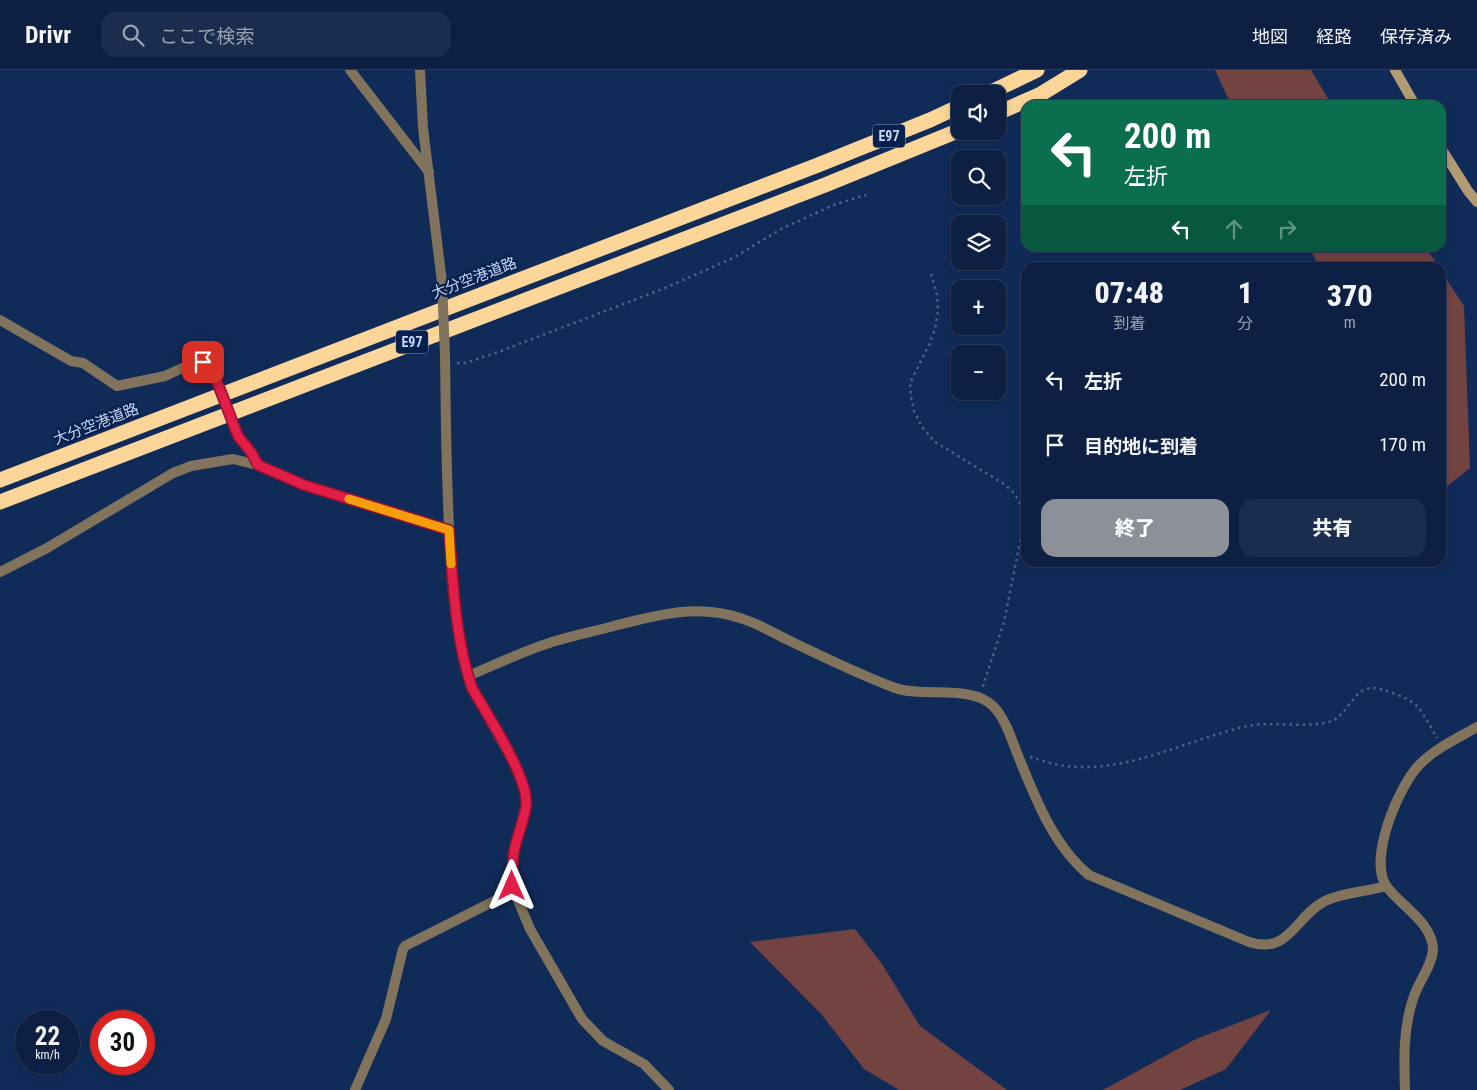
<!DOCTYPE html>
<html lang="ja">
<meta charset="utf-8">
<style>
:root{--surface:#0d2043;--page:#1b2d4e;--text:#f1f3f6;--muted:#9aa3b2;--line:#2d3e5c;--accent:#8c9099}
body{margin:0;font-family:"Roboto Condensed","Noto Sans JP",sans-serif;background:var(--page);color:var(--text);height:100vh;display:flex;flex-direction:column;font-size:19px;white-space:nowrap}
*{box-sizing:border-box;margin:0}
p{font-size:16px;color:var(--muted)}
.icon{flex:none;width:28px;height:28px;fill:none;stroke:currentColor;stroke-width:2;stroke-linecap:round;stroke-linejoin:round}
.map{position:relative;flex:1;overflow:hidden}
.panel{position:absolute;left:1021px;top:192px;width:425px;height:305px;display:flex;flex-direction:column;background:var(--surface);border-radius:15px;box-shadow:0 2px 8px #0003,0 0 0 1px var(--line)}
.panel>*{flex:none}
.banner{position:absolute;left:1021px;top:30px;width:425px;height:152px;border-radius:15px;box-shadow:0 2px 8px #0003,0 0 0 1px var(--line);background:#0b6e4f;color:#fff;overflow:hidden}
.buttons{position:absolute;left:951px;top:15px;display:grid;gap:10px}
.buttons a{display:grid;place-items:center;width:55px;height:55px;border-radius:10px;background:var(--surface);box-shadow:0 2px 8px #0003,0 0 0 1px var(--line);font-size:25px}
.speed{position:absolute;left:15px;top:940px;display:flex;gap:10px;font-size:25px;font-weight:700;text-align:center}
.speed>*{display:grid;place-content:center;width:65px;height:65px;border-radius:50%;background:var(--surface);box-shadow:0 2px 8px #0003,0 0 0 1px var(--line);line-height:1}
.speed small{font-size:12px;font-weight:400}
.speed .limit{border:8px solid #d22;background:#fff;color:#111}
.pin{position:absolute;display:grid;place-items:center;width:42px;height:42px;color:#fff;margin:-21px;border-radius:10px;box-shadow:0 2px 8px #0006}
.me{position:absolute;width:55px;margin:-28px;rotate:0deg;stroke-linejoin:round;filter:drop-shadow(0 0 4px #0008)}
.turn{display:flex;align-items:center;gap:18px;height:105px;padding:0 20px;font-size:22px}
.turn .icon{width:65px;height:65px;stroke-width:2.5}
.turn b{display:block;font-size:35px;line-height:42px}
.lanes{display:flex;align-items:center;height:48px;padding:0 20px;background:#0003;justify-content:center;gap:25px;direction:ltr}
.lanes .off{opacity:.35}
.eta{display:flex;justify-content:space-evenly;align-items:center;height:85px;text-align:center}
.eta b{font-size:30px;font-weight:800;line-height:35px}
.button{display:flex;gap:10px;margin-top:auto;padding:10px 20px}
.button a{flex:1;height:58px;border-radius:15px;background:var(--accent);color:#fff;font-size:20px;font-weight:800;line-height:58px;text-align:center}
.button a+a{background:var(--page);color:var(--text)}
ul{padding:0;list-style:none}
li{display:flex;align-items:center;gap:15px;height:65px;padding:0 20px}
li div{flex:1}
li b{display:block;font-size:19px}
li em{font-style:normal}
header{display:flex;align-items:center;gap:30px;box-sizing:border-box;height:70px;padding:0 25px;background:var(--surface);border-bottom:1px solid var(--line)}
header strong{font-size:24px}
nav{display:flex;gap:28px;margin-inline-start:auto;font-size:18px}
.search{width:350px;height:45px;background:var(--page);display:flex;align-items:center;gap:12px;box-sizing:border-box;padding:0 18px;border-radius:15px;color:var(--muted);font-size:19px}
.map>svg:first-child{display:block}
.green{fill:#734342}
.lines{fill:none;stroke-linecap:round;stroke-linejoin:round}
.path{stroke:#4b628b;stroke-width:2.5;stroke-dasharray:2.5 4;stroke-linecap:butt}
.street{stroke:#82745c;stroke-width:10}
.secondary{stroke:#b39c74;stroke-width:10}
.highway{stroke:#fbd698;stroke-width:15}
.street-bridge{stroke:#82745c;stroke-width:10}
.route-casing{stroke:#92132f;stroke-width:12}
.route{stroke:#e11d48;stroke-width:9}
.slow{stroke:#f59e0b;stroke-width:9}
.labels{text-anchor:middle;dominant-baseline:central;stroke-width:4.5;stroke-linejoin:round;paint-order:stroke}
.shield{fill:#07204d;stroke:#8da1c3;stroke-width:1}
.shield-label{font-size:14px;font-weight:bold;fill:#c7d8f5}
.street-label{font-size:15px;fill:#c7d8f5;stroke:#07204d}
</style>
<header>
<strong>Drivr</strong>
<div class="search"><svg class="icon" aria-label="search" viewBox="0 0 24 24"><circle cx="10" cy="10" r="6"/><path d="M15 15l6 6"/></svg>ここで検索</div>
<nav><a>地図</a><a>経路</a><a>保存済み</a></nav>
</header>
<div class="map">
<svg width="1477" height="1020" viewBox="0 0 1477 1020">
<rect width="100%" height="100%" fill="#112b59"/>
<g class="green">
<path d="M1215,0H1311L1332,35H1231Z"/>
<path d="M1309,178H1426L1439,197H1320Z"/>
<path d="M1441,201L1464,236L1470,398L1441,421Z"/>
<path d="M855,859L882,894L920,956L1007,1020H899L864,999L822,945L750,872Z"/>
<path d="M1271,940L1226,999L1180,1020H1103L1196,969Z"/>
</g>
<g class="lines">
<g class="path">
<path d="M931,204L937,225L938,241L935,259L929,275L910,313L911,327L914,341L922,357L935,372L1004,414L1012,421L1019,430L1022,440L1023,451L1021,467L1004,552L982,619"/>
<path d="M457,293H466L501,281L665,218L733,188L783,158L836,134L866,125"/>
<path d="M1030,687C1046,692 1062,697 1079,697C1137,699 1192,668 1248,656C1272,651 1311,659 1332,651C1347,645 1354,618 1372,618C1382,618 1410,628 1417,636C1425,645 1431,658 1437,668"/>
</g>
<g class="street">
<path d="M350,0L429,102"/>
<path d="M420,0L423,58L442,212"/>
<path d="M0,250L71,291L83,293L117,316L165,306L189,295L203,292L214,304"/>
<path d="M445,285C446,353 446,422 451,490C454,533 458,577 472,618L519,702L526,726V735L514,779L512,795V816L530,859L582,949L603,971L644,994L669,1020"/>
<path d="M238,366L251,382L258,395"/>
<path d="M0,502L47,478L173,403L191,396L233,389L258,395L304,415L449,460"/>
<path d="M468,606C495,595 523,581 552,572C571,566 591,562 610,557C656,545 697,533 743,549C759,554 773,563 788,570C823,587 858,604 895,618C923,628 971,614 993,636C1005,648 1011,668 1017,683C1034,725 1053,776 1089,805L1249,872C1290,885 1295,846 1325,831C1344,822 1366,822 1386,816"/>
<path d="M355,1020L386,949L403,879L405,876L514,821"/>
<path d="M1405,1020C1404,989 1403,959 1413,929C1417,914 1432,896 1433,880C1433,853 1401,836 1387,817C1367,790 1399,715 1420,694C1436,678 1458,668 1477,657"/>
</g>
<g class="secondary">
<path d="M1395,0L1415,35"/>
<path d="M1441,78L1468,121L1477,132"/>
</g>
<g class="highway">
<path d="M987,24L1037,0"/>
<path d="M998,43L1041,24L1080,0"/>
<path d="M0,410L818,95L930,50L960,36"/>
<path d="M0,432L825,115L960,60"/>
</g>
<g class="street-bridge">
<path d="M442,212L445,285"/>
<path d="M214,304L238,366"/>
</g>
</g>
<g class="lines">
<defs>
<path id="route" d="M203,292L214,304L238,366L251,382L258,395L304,415L449,460C453,513 455,568 472,618C486,643 530,709 526,736C524,750 518,764 515,777C512,790 512,802 512,816"/>
</defs>
<use href="#route" class="route-casing"/>
<use href="#route" class="route"/>
<path class="slow" d="M349,429L449,460L451,494"/>
</g>
<g class="labels">
<g class="shield">
<rect x="873" y="54.5" width="32" height="23" rx="4"/>
<rect x="396" y="260.5" width="32" height="23" rx="4"/>
</g>
<g class="shield-label">
<text x="889" y="66">E97</text>
<text x="412" y="272">E97</text>
</g>
<g class="street-label">
<text transform="translate(474 208) rotate(-21)">大分空港道路</text>
<text transform="translate(96 354) rotate(-21)">大分空港道路</text>
</g>
</g>
</svg>
<div class="buttons">
<a><svg class="icon" aria-label="sound" viewBox="0 0 24 24"><path d="M4 9h4l5-4v14l-5-4H4zM17 9q2 3 0 6"/></svg></a>
<a><svg class="icon" aria-label="search" viewBox="0 0 24 24"><circle cx="10" cy="10" r="6"/><path d="M15 15l6 6"/></svg></a>
<a><svg class="icon" aria-label="layers" viewBox="0 0 24 24"><path d="M12 4l9 5-9 5-9-5zM3 14l9 5 9-5"/></svg></a>
<a>+</a>
<a>−</a>
</div>
<div class="speed"><div>22<small>km/h</small></div><div class="limit">30</div></div>
<div class="pin" style="left:203px;top:292px;background:#d93025"><svg class="icon" aria-label="arrive" viewBox="0 0 24 24"><path d="M6 21V4h12l-3 4 3 4H6"/></svg></div>
<svg class="me" style="left:512px;top:816px" viewBox="-20 -20 40 40"><path d="M0-17L14 15 0 8-14 15z" fill="#e11d48" stroke="#fff" stroke-width="4"/></svg>
<div class="banner">
<div class="turn"><svg class="icon" aria-label="left" viewBox="0 0 24 24"><path d="M17 20v-9H6M10 6l-5 5 5 5"/></svg><div><b>200 m</b>左折</div></div>
<div class="lanes"><svg class="icon" aria-label="left" viewBox="0 0 24 24"><path d="M17 20v-9H6M10 6l-5 5 5 5"/></svg><svg class="icon off" aria-label="ahead" viewBox="0 0 24 24"><path d="M12 20V5M6 11l6-6 6 6"/></svg><svg class="icon off" aria-label="right" viewBox="0 0 24 24"><path d="M7 20v-9h11M14 6l5 5-5 5"/></svg></div>
</div>
<section class="panel">
<div class="eta">
<div><b>07:48</b><p>到着</p></div>
<div><b>1</b><p>分</p></div>
<div><b>370</b><p>m</p></div>
</div>
<ul>
<li><svg class="icon" aria-label="left" viewBox="0 0 24 24"><path d="M17 20v-9H6M10 6l-5 5 5 5"/></svg><div><b>左折</b></div><em>200 m</em></li>
<li><svg class="icon" aria-label="arrive" viewBox="0 0 24 24"><path d="M6 21V4h12l-3 4 3 4H6"/></svg><div><b>目的地に到着</b></div><em>170 m</em></li>
</ul>
<div class="button"><a>終了</a><a>共有</a></div>
</section>
</div>
